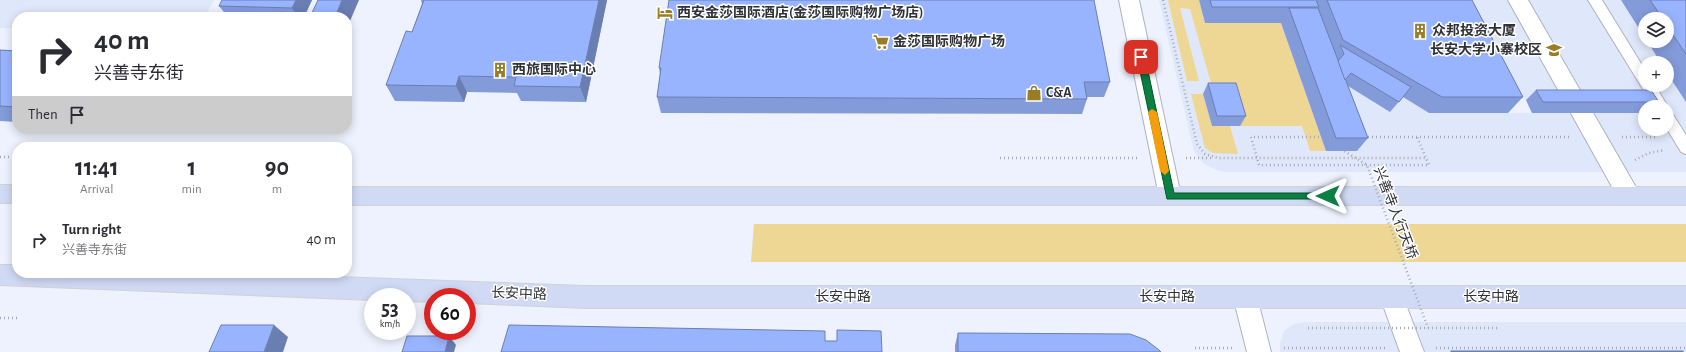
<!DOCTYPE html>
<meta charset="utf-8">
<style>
:root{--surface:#fff;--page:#f2f2f3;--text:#2b2b33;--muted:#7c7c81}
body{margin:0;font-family:"Alegreya Sans","Noto Sans SC",sans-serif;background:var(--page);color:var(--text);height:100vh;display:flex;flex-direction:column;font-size:15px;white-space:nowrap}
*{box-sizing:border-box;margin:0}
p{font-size:13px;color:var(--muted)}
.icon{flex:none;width:22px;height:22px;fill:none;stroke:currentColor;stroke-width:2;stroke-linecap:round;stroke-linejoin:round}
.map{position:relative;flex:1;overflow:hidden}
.side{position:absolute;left:12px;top:142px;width:340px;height:136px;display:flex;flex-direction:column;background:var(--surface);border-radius:16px;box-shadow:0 2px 10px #0003}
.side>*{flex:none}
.top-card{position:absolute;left:12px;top:12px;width:340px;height:122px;border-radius:16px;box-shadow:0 2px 10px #0003;background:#fff;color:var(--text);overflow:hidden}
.tools{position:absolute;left:1638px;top:12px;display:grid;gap:8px}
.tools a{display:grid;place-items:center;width:36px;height:36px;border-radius:50%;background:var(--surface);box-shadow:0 2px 10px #0003;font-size:20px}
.speed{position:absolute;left:364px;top:288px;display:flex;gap:8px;font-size:20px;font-weight:700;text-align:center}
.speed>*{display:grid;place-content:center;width:52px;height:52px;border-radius:50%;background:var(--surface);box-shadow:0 2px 10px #0003;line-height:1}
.speed small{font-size:10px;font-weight:400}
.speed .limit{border:6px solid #d22;background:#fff;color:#111}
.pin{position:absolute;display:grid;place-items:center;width:34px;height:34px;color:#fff;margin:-17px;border-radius:8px;box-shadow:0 2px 6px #0006}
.me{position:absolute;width:44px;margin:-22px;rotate:270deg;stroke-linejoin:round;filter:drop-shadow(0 0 3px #0008)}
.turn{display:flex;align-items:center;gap:14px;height:84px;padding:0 16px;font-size:18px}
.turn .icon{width:52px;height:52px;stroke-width:2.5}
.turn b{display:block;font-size:28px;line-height:34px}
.then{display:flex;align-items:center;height:38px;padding:0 16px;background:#0003;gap:8px;font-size:15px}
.eta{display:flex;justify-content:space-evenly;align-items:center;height:68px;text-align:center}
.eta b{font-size:24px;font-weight:700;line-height:28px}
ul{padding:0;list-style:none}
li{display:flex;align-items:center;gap:12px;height:60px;padding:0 16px}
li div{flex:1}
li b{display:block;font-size:15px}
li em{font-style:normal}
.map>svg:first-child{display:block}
.built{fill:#dfe7fa;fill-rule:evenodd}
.green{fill:#eed794}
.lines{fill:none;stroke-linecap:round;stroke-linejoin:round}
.service-casing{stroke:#adb2be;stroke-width:2}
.minor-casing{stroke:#adb2be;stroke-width:2}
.tertiary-casing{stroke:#adb2be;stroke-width:2}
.primary-casing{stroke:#d1d2d3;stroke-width:2}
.path{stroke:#a5a9b3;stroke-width:2.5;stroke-dasharray:1 3;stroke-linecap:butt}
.service{fill:#fff;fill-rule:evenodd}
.minor{fill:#fff;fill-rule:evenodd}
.tertiary{fill:#fff;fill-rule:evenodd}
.primary{fill:#d0daf5;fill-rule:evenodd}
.path-bridge{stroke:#a5a9b3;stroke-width:2.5;stroke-dasharray:1 3;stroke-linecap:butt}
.wall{fill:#849bda}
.shaded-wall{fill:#6b7eb2}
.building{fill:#99b4fe;stroke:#6b7eb2}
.route{fill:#0b8043;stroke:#07532c}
.slow{fill:#f59e0b}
.labels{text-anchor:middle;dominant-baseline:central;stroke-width:3;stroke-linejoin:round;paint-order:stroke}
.poi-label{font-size:14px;font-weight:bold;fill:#2f3136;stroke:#fff;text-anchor:start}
.street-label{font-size:14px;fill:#2f3136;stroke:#fff}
</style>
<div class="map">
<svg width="1686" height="352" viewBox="0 0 1686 352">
<rect width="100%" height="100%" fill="#edf2fe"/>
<g class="built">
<path d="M0,0H214L205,17H17V29L0,28Z"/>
<path d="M1159,0H1312L1429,113H1532L1473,0H1686V172H1224L1214,169L1203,163L1194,151ZM1645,19H1667V41H1645ZM1645,63H1667V85H1645ZM1645,107H1667V129H1645Z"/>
<path d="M1306,322H1686V352H1280V343L1284,331L1294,324Z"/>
</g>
<g class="green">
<path d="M1168,0H1199L1205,23H1281L1326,151H1310L1302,126H1240L1214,94L1190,9L1180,8L1199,81H1187Z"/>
<path d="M1191,94H1203L1212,126H1230L1238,154L1213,153L1205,148Z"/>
<path d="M754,224H1686V262H751Z"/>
</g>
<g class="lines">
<defs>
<g id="service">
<path d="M1588,0H1602L1645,70V85H1655L1668,107L1667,109V107H1654Z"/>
<path d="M1667,111L1672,113L1686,135V154L1681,152L1667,129Z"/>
</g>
<g id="minor">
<path d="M1508,0H1528L1637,189L1640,196L1637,203L1629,205L1621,203Z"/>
<path d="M1392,286L1400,289L1424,352H1400L1380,297L1384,289Z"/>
</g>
<g id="tertiary">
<path d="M1119,0H1139L1181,196L1178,203L1170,205L1162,203L1159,196Z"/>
<path d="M1245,286L1253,289L1257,297L1271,352H1247L1233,297L1237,289Z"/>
</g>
<g id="primary">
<rect x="0" y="185" width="17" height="18"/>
<rect x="347" y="187" width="1339" height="18"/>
<path d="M0,265H17V273H229L586,286H1686V308H586L467,303V297H433V302L407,301V297H373V300L0,285Z"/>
</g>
</defs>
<use href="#service" class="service-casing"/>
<use href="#minor" class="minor-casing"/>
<use href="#tertiary" class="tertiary-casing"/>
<use href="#primary" class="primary-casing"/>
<g class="path">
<path d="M1163,0L1197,144L1205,154L1218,158H1426"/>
<path d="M1323,137H1251L1259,165H1429L1417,137"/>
<path d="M1364,137H1569"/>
<path d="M1622,137H1655"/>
<path d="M0,157H17"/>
<path d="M1000,158H1137"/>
<path d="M1186,158H1211"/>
<path d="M1635,160L1649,153L1665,150"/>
<path d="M0,318H17"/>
<path d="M1195,348H1233"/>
<path d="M1284,348H1385"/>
<path d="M1436,348H1686"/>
</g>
<use href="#service" class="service"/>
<use href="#minor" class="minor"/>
<use href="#tertiary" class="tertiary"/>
<use href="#primary" class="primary"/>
<g class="path-bridge">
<path d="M1341,149L1367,165L1428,328"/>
<path d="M1308,328H1498"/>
</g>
</g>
<g class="wall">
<path d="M312,0L304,17H228L219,6Z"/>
<path d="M421,0H607L586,102L521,101L517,93L467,92L464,102L395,101L386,85L412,32L422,4Z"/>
<path d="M1199,0H1472L1523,97L1508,113H1429L1403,97L1390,112L1348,86L1368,138L1357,151H1326L1281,23H1205Z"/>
<path d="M1621,0H1686V102L1667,73V63H1661L1647,41H1667V19H1645V38Z"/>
<path d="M0,50L17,51V122L0,121Z"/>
<path d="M659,68L1110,82L1104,97H1086L1087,99L1082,114L661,113L657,97L660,74Z"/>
<path d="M1208,83L1246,116L1240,126H1212L1203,94Z"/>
<path d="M1536,90L1659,102L1653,107H1645V113H1532L1526,100Z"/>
<path d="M958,333L1161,352H955V345Z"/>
</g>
<g class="shaded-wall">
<path d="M296,0H312L304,17H298L292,8Z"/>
<path d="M342,0H359L347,28V17H335Z"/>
<path d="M599,0H607L586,102L580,87Z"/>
<path d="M459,76L467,92L464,102L456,86Z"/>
<path d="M274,325L288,337L283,352H264Z"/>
<path d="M449,336L456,345L454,352H445Z"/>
</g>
<g class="building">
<path d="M222,0H296L292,8L219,6Z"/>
<path d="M318,0H342L335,17H310Z"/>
<path d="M424,0H599L580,87L514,86L516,77L459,76L456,86L386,85L406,31L412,32Z"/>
<path d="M669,0H1094L1110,82H1084L1087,99L657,97L661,68H659Z"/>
<path d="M1210,0H1316L1319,7H1212Z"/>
<path d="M1327,0H1472L1523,97H1442L1343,40Z"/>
<path d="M1650,0H1686V54L1667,26V19H1663Z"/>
<path d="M1289,8H1318L1368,138H1336Z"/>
<path d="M1340,45L1411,87L1399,102L1351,73L1345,80L1338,61L1344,54Z"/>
<path d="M0,50L17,51V107L0,106Z"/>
<path d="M1208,83H1236L1246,116H1217Z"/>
<path d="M1536,90H1651L1659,102H1543Z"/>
<path d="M221,325H274L264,352H209Z"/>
<path d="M509,325L825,331V341H837V330L881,331L882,352H501Z"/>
<path d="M958,333L1130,334L1146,340L1159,350L1161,352H958Z"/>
<path d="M407,336H449L445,352H402Z"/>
<rect x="1451" y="351" width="232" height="1"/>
</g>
<path class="route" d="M1141,54L1145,57L1174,193H1328L1332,194V199H1167L1137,57Z"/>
<path class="slow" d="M1152,109L1157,112L1169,171L1165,175L1160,171L1148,112Z"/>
<defs>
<symbol id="hotel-bare" viewBox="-9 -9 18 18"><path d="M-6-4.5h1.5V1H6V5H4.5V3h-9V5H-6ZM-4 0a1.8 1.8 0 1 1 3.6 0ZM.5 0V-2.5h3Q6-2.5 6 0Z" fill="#987d25" stroke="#fff" stroke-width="2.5" paint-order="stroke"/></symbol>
<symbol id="building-bare" viewBox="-9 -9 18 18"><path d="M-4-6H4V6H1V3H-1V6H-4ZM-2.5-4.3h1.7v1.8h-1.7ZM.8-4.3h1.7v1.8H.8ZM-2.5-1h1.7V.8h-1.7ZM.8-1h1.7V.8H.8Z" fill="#987d25" stroke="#fff" stroke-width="2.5" paint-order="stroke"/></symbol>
<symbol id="supermarket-bare" viewBox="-9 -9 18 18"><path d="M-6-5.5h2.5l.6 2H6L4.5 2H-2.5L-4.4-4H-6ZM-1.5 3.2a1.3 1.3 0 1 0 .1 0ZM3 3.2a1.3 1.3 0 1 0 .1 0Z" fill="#987d25" stroke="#fff" stroke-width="2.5" paint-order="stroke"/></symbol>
<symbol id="university-bare" viewBox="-9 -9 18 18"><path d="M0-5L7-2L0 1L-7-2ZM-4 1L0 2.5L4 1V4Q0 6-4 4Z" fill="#987d25" stroke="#fff" stroke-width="2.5" paint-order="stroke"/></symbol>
<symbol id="shop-bare" viewBox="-9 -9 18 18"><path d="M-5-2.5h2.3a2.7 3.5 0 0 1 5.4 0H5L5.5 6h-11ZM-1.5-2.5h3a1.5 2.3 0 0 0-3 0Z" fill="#987d25" stroke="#fff" stroke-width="2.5" paint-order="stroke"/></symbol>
</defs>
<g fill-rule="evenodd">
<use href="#hotel-bare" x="654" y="2" width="22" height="22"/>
<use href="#building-bare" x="1409" y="20" width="22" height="22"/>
<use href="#supermarket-bare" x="870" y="31" width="22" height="22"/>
<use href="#university-bare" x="1543" y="39" width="22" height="22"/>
<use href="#building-bare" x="489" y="59" width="22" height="22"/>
<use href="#shop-bare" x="1023" y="82" width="22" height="22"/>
</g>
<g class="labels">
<g class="poi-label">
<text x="677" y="13">西安金莎国际酒店(金莎国际购物广场店)</text>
<text x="1432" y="31">众邦投资大厦</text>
<text x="893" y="42">金莎国际购物广场</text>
<text x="1542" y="50" text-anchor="end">长安大学小寨校区</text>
<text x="512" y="70">西旅国际中心</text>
<text x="1046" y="93">C&amp;A</text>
</g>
<g class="street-label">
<text transform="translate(1395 213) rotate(69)">兴善寺人行天桥</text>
<text transform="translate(519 294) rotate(2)">长安中路</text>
<text x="843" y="297">长安中路</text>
<text x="1167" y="297">长安中路</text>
<text x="1491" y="297">长安中路</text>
</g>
</g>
</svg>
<div class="tools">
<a><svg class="icon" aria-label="layers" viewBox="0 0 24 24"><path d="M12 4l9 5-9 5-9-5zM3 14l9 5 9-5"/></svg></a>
<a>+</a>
<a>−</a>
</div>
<div class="speed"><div>53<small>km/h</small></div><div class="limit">60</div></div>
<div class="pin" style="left:1141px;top:57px;background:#d93025"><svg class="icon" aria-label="arrive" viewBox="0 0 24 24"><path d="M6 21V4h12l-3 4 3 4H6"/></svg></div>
<svg class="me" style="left:1328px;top:196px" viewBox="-20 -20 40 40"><path d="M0-17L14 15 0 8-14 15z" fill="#0b8043" stroke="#fff" stroke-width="4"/></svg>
<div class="top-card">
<div class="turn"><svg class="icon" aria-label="right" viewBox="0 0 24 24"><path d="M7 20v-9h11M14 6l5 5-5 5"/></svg><div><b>40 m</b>兴善寺东街</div></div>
<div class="then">Then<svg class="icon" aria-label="arrive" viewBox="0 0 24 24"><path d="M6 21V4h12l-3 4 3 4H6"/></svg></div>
</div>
<section class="side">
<div class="eta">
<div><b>11:41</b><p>Arrival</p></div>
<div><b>1</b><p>min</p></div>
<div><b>90</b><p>m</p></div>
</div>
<ul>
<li><svg class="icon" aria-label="right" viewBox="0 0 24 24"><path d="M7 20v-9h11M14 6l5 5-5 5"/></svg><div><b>Turn right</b><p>兴善寺东街</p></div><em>40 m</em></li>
</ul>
</section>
</div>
